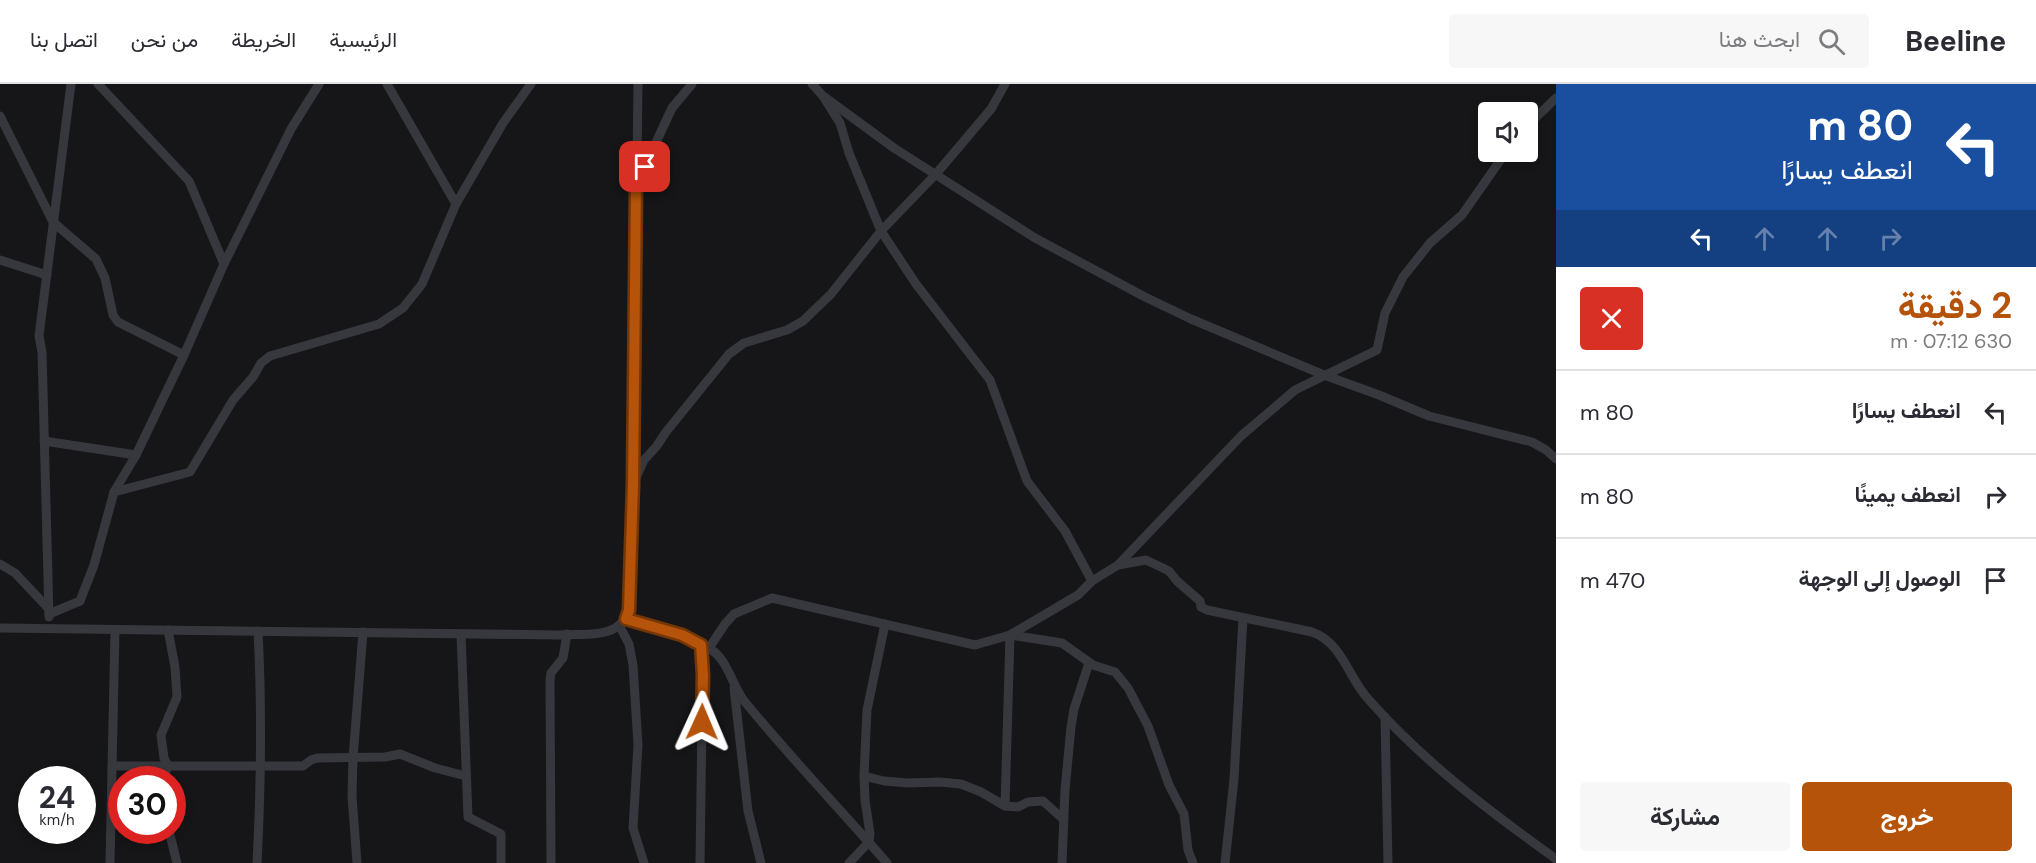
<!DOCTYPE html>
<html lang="ar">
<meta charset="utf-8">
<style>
:root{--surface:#fff;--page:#f7f7f7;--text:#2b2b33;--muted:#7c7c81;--line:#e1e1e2;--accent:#b45309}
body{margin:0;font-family:"DM Sans",Vazirmatn,sans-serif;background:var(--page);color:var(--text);direction:rtl;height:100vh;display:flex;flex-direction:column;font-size:22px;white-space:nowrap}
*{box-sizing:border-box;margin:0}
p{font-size:20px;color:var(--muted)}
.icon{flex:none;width:33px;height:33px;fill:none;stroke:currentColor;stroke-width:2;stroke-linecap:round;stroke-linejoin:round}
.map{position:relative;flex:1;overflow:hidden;direction:ltr}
.panel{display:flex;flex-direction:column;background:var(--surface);width:480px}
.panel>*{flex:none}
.banner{background:#1a4fa0;color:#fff;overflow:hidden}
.tools{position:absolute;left:1478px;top:18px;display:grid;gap:12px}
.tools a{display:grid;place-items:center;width:60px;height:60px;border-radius:6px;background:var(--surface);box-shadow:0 3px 9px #0003;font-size:30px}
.speed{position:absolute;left:18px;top:682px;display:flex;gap:12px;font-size:30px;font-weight:700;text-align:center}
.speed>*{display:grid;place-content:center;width:78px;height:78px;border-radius:50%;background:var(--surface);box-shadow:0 3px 9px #0003;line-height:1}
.speed small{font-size:15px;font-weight:400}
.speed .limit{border:9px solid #d22;background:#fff;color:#111}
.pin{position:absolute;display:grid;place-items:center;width:51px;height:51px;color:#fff;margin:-26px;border-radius:12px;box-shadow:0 3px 9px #0006}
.me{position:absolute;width:66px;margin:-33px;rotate:1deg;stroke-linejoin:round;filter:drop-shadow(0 0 4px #0008)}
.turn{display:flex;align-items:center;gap:21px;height:126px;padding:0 24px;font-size:27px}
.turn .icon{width:78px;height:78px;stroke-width:2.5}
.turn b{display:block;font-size:42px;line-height:51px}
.lanes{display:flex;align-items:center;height:57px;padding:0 24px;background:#0003;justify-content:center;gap:30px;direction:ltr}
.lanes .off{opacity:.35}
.round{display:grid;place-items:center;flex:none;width:63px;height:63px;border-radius:6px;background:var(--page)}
.overview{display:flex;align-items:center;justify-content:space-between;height:102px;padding:0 24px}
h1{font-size:36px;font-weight:700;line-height:45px;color:var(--accent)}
.primary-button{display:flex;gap:12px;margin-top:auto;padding:12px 24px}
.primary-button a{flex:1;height:69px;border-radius:6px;background:var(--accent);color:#fff;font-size:24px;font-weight:700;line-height:69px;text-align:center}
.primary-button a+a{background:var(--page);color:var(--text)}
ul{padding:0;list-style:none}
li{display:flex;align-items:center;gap:18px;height:84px;padding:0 24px;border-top:2px solid var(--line)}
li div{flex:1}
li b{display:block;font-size:22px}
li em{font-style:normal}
header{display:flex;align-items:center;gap:36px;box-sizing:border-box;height:84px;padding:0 30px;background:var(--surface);border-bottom:2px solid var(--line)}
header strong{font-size:28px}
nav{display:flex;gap:33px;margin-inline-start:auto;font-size:21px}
.search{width:420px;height:54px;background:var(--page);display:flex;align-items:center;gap:15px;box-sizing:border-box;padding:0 21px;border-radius:6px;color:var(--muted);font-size:22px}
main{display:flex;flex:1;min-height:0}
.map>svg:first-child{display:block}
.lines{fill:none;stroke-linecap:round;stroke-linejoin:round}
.minor{stroke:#37383d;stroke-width:9}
.route-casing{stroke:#753606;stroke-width:15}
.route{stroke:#b45309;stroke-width:10}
</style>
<header>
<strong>Beeline</strong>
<div class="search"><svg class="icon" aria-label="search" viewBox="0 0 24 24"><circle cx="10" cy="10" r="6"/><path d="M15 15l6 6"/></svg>ابحث هنا</div>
<nav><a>الرئيسية</a><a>الخريطة</a><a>من نحن</a><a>اتصل بنا</a></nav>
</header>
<main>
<section class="panel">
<div class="banner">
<div class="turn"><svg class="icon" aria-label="left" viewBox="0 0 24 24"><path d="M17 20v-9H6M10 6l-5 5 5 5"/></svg><div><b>80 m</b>انعطف يسارًا</div></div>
<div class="lanes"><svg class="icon" aria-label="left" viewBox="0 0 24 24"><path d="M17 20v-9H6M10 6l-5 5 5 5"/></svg><svg class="icon off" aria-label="ahead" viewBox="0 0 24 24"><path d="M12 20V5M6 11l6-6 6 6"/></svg><svg class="icon off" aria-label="ahead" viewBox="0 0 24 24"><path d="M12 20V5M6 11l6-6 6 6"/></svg><svg class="icon off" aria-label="right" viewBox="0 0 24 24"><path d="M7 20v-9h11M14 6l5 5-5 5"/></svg></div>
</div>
<div class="overview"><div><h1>2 دقيقة</h1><p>630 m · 07:12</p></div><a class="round" style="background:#d93025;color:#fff"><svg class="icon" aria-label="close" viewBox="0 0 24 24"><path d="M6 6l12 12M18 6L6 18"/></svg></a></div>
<ul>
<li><svg class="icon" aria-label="left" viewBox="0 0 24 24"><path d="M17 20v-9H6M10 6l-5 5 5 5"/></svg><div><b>انعطف يسارًا</b></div><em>80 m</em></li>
<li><svg class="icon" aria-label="right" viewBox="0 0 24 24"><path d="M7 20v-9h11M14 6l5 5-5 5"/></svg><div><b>انعطف يمينًا</b></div><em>80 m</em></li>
<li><svg class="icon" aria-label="arrive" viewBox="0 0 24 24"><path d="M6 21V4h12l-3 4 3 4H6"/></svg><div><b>الوصول إلى الوجهة</b></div><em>470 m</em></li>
</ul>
<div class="primary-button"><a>خروج</a><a>مشاركة</a></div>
</section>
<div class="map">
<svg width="1556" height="779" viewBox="0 0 1556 779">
<rect width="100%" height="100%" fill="#161618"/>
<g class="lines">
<g class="minor">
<path d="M98,0L189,97L224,180"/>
<path d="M387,0L456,120"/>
<path d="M812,0L823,12L840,39L849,69L881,147L916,200L990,296L1027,397L1065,447L1092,497"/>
<path d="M823,12L894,64L1035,154L1145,213L1191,235L1324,291L1379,311L1429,332L1532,358L1546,366L1556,375"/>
<path d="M0,32L53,138L96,175L105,194L113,231L118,238L184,271"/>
<path d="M1527,42L1556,14"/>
<path d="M638,97L672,24L692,0"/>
<path d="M0,176L47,191"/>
<path d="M44,357L136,371"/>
<path d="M635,396L644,376L656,363L666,348L729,270L744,259L787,246L803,237L831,210L881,147L936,90L991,25L1005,0"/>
<path d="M114,408L190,388L233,316L253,293L261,279L270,272L379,240L403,224L422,200L456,120L503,39L531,0"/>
<path d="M0,480L15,489L49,525"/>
<path d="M1118,481L1241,352L1295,306L1377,266L1385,229L1403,193L1430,159L1462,131L1506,68"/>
<path d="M49,530L80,517L94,481L114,408L136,371L184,271L224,180L291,45L319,0"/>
<path d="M49,533L42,268L39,252L71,0"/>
<path d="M626,535C643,540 696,549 703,565L700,779"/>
<path d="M620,543L629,560L633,581L638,661L633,744L644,779"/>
<path d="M0,544L560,551C591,549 628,557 630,514L633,401L638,0"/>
<path d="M461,550L468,733L501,750V779"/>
<path d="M706,563C728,572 731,601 745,618C790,673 840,725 887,779"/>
<path d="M709,564L725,540L734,530L772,514L975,561L1010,551L1062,559L1093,581L1115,588L1128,604L1148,642L1169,701L1184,730L1188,766L1193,779"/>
<path d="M734,604L748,727L761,779"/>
<path d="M1385,633L1388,779"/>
<path d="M112,682H303L311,676L317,674L385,673L400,670L435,684L466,692"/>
<path d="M864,692L884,697L908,699L939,698L961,700L981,708L1005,722L1018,723L1028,718L1043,717L1063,735"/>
<path d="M163,696L168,682L164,674L161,651L177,613L175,583L168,546"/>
<path d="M1005,722L1010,551L1078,511L1092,497L1118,481L1146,476L1169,487L1177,497L1200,517L1201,523L1207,526L1312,548C1343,559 1348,594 1369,616C1424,678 1489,727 1556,775"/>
<path d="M169,747L177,779"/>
<path d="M110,779L115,546"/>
<path d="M257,779C261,702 262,624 258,547"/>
<path d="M357,779L352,712L353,674L363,548"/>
<path d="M551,779L550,596L551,589L563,574L567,550"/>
<path d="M849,779L869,758L870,750L865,716L864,692L867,626L885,540"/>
<path d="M1062,779L1065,706L1071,643L1074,625L1089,579"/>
<path d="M1225,779L1234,695L1243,534"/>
</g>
</g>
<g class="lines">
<defs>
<path id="route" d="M645,83L636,102L633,401L629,526L626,535L682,551L701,561L703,591L702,638"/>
</defs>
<use href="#route" class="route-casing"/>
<use href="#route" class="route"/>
</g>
</svg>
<div class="tools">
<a><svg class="icon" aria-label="sound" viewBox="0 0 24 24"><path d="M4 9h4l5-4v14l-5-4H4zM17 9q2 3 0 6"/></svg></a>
</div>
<div class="speed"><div>24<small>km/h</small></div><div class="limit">30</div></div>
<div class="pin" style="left:645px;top:83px;background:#d93025"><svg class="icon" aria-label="arrive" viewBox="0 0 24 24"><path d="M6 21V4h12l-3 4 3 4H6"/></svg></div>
<svg class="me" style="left:702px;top:638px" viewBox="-20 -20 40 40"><path d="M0-17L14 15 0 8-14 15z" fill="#b45309" stroke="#fff" stroke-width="4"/></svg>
</div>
</main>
